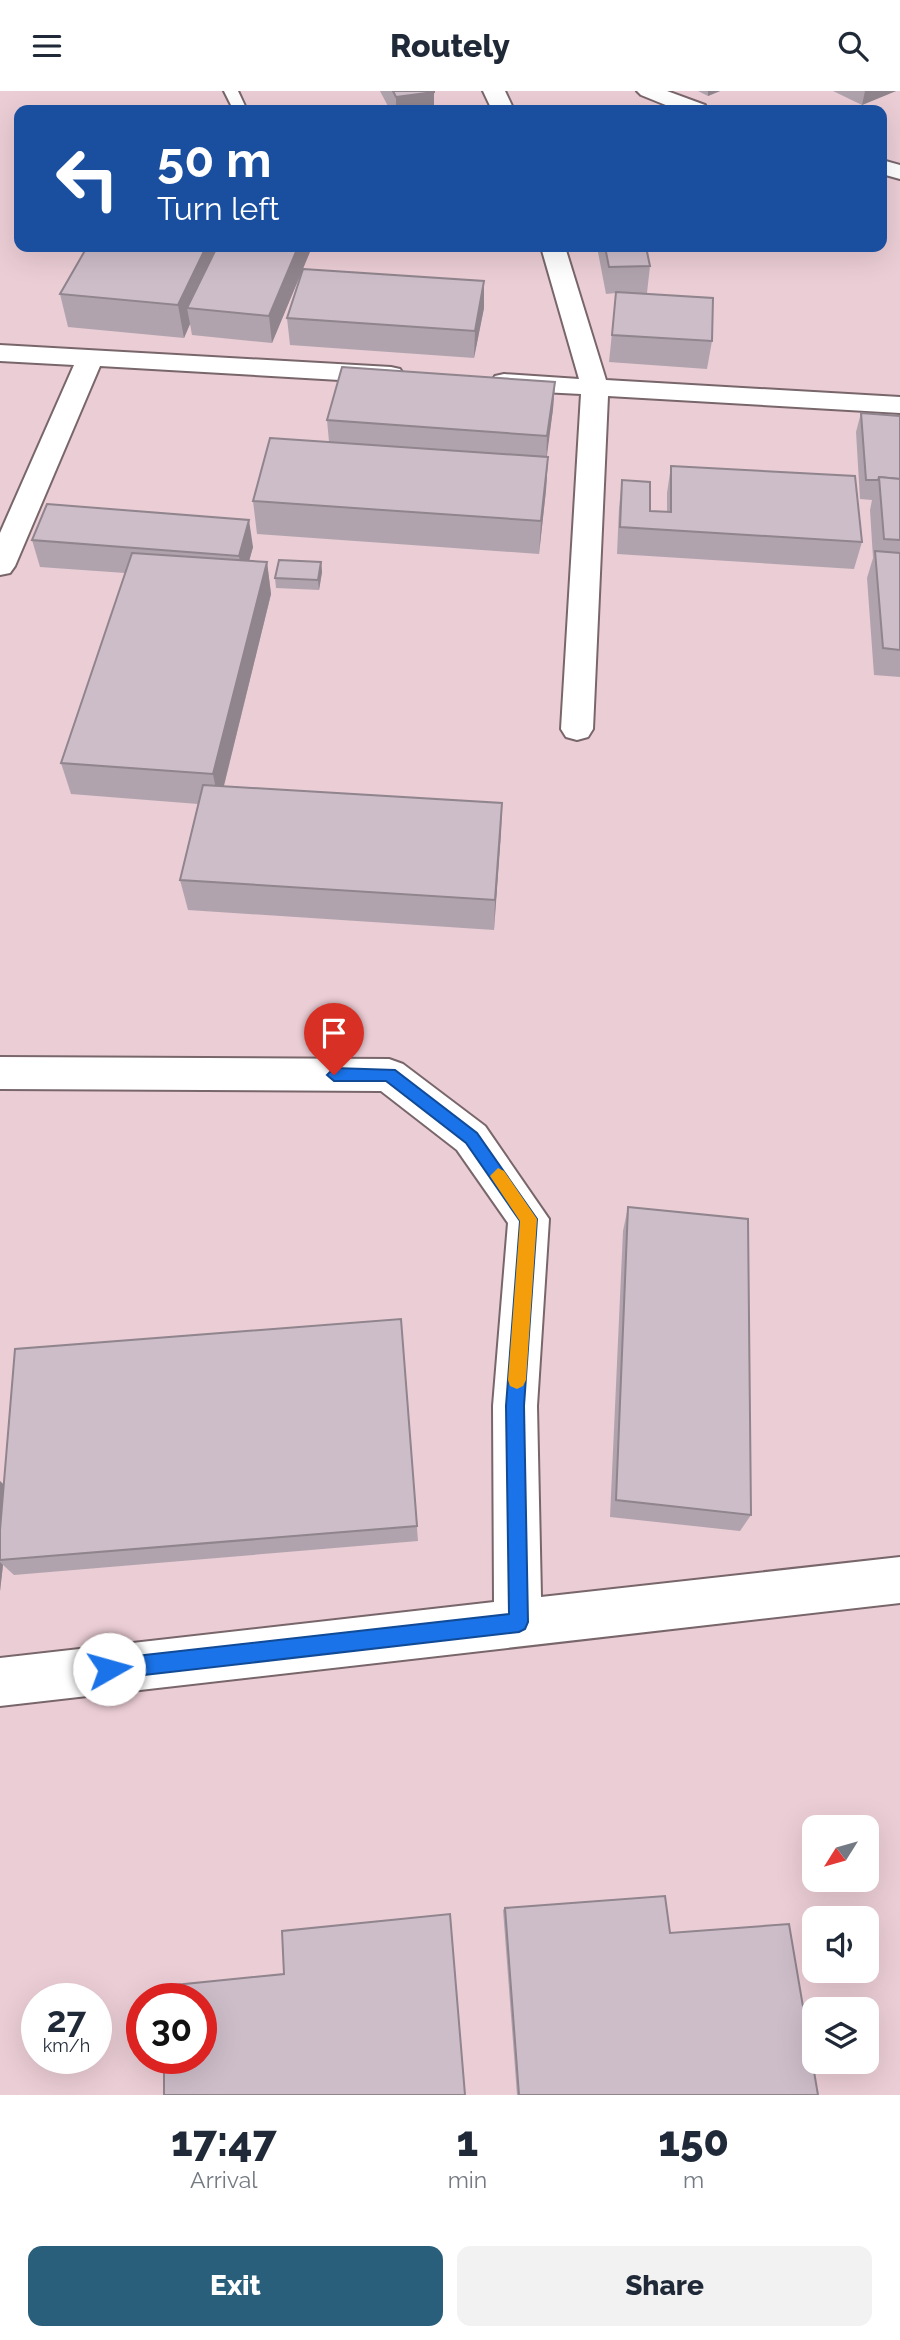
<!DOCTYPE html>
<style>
:root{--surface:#fff;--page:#f2f2f3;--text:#1f2937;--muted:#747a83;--accent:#2a5f7b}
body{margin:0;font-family:Raleway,sans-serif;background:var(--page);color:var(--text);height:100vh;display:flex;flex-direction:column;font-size:26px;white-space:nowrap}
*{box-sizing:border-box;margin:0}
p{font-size:23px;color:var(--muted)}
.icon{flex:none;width:38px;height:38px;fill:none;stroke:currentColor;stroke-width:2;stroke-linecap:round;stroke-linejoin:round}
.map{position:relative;height:2004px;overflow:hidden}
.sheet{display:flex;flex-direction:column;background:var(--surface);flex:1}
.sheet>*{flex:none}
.guide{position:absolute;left:14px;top:14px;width:873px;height:147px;border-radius:14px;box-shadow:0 7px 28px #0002;background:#1a4fa0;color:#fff;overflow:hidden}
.needle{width:46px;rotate:233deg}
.buttons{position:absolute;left:802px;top:1724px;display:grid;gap:14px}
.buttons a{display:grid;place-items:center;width:77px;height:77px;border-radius:14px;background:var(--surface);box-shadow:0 7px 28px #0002;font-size:35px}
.speed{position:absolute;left:21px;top:1892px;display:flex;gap:14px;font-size:35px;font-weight:700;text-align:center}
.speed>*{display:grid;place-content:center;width:91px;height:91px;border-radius:50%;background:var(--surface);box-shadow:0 7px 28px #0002;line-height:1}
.speed small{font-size:18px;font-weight:400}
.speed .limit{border:10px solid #d22;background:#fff;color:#111}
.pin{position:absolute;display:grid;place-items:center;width:60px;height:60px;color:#fff;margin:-72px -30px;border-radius:50% 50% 50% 0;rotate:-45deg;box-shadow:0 0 7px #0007}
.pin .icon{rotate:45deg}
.me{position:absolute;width:77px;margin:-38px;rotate:83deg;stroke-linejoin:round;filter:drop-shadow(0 0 5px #0008)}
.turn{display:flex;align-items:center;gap:24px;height:147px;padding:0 28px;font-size:32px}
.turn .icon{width:91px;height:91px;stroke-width:2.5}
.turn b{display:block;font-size:49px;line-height:60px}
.eta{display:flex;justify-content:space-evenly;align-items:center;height:119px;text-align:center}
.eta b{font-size:42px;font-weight:800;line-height:49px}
.action{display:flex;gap:14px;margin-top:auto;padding:14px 28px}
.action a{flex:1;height:80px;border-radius:14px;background:var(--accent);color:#fff;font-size:28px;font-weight:800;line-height:80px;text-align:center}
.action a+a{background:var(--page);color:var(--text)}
header{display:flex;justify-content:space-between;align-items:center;height:91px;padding:0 28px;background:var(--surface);font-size:32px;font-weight:800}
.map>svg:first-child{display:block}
.built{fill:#ebcdd5;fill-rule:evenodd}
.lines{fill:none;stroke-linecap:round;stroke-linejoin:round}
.service-casing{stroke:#78666b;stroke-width:4}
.minor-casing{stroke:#78666b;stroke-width:4}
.tertiary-casing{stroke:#78666b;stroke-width:4}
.service{fill:#fff;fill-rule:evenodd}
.minor{fill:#fff;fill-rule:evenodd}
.tertiary{fill:#fff;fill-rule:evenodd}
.wall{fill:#b0a3ad}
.shaded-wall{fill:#90848d}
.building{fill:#cdbdc9;stroke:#90848d;stroke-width:2}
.route{fill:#1a73e8;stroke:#114b97;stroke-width:2}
.slow{fill:#f59e0b}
</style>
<header><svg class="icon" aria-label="menu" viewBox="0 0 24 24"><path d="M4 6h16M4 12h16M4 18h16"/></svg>Routely<svg class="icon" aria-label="search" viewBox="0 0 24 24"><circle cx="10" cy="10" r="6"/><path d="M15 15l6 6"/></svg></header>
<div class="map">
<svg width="900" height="2004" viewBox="0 0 900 2004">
<rect width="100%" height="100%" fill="#f0dbe1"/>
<path class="built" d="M0,0H900V2004H0ZM19,19H882V156H19ZM814,1736H866V1788H814ZM814,1827H866V1880H814ZM37,1908H96V1967H37ZM142,1908H201V1967H142ZM814,1918H866V1970H814Z"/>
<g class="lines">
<defs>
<path id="service" d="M224,0H238L245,15L243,18H233Z"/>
<g id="minor">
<path d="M483,0H505L514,19H492Z"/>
<path d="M541,156H565L606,289L900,306V322L608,305L593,638L588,646L577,649L566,646L561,638L581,303L504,299L495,297L491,291L495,285L504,283L579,288Z"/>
<path d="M0,254L391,276L400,278L404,284L400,290L391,292L100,275L15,475L10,482L0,484V442L74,274L0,270Z"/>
<path d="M0,966L389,968L403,973L485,1035L549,1128L537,1315L541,1506L900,1466V1512L0,1615V1567L494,1511L493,1315L508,1132L457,1059L381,1000L0,998Z"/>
</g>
<g id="tertiary">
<path d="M637,0H667L705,14L708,19H678L641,4Z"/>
<path d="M882,69L900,74V88L882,83Z"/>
</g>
</defs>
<use href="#service" class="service-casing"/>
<use href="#minor" class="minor-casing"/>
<use href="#tertiary" class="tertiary-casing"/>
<use href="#service" class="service"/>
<use href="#minor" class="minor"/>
<use href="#tertiary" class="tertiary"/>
</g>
<g class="wall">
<path d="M380,0H434V19H390Z"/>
<path d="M698,0H720L708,5Z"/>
<path d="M833,0H896L862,14Z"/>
<path d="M312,156L272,252L192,244L190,233L184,247L68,236L60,203Z"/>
<path d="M597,156H646L650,175L647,202H630L712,250L707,278L609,271L616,202L606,203Z"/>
<path d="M484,190V217L474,267L290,254L287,227Z"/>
<path d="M555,291L553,318L546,365L548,366L546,399L539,463L257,443L253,410L329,351L327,329Z"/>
<path d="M861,322L900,325V586L874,584L867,487L873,467L870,419L872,409L860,408L856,341Z"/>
<path d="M671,375L862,451L854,478L617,463L619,417L622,389L650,420L667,421V402Z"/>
<path d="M32,449L253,456L249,470L267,471L271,503L224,695L502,712L494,839L188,819L180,789L198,713L71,703L61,672L125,482L40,476Z"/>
<path d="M321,471L322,481L319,499L276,497L275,487Z"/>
<path d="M628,1116L751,1424L740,1440L610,1426L623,1140Z"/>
<path d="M401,1228L418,1450L14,1484L3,1474L0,1500V1390L4,1394Z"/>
<path d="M505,1817L670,1842L818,2004H517L503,1819Z"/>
</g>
<g class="shaded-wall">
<path d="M708,0H720L708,5Z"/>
<path d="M865,0H896L862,14Z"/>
<path d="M434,1V19H396V6Z"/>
<path d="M206,156H226L187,217L190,233L184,247L178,214Z"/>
<path d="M298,156H312L272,252L269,225Z"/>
<path d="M484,190V217L474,267L475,240Z"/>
<path d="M555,291L553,318L546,372L547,345Z"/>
<path d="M548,366L546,399L539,463L541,430Z"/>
<path d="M249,429L253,456L243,492L239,465Z"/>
<path d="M267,471L271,503L219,714L213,683Z"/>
<path d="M321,471L322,481L319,499L318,489Z"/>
<path d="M502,712L501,743L494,839L495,809Z"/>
<path d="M0,1390L10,1400L0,1469Z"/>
<path d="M0,1471L3,1474L0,1500Z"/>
</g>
<g class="building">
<path d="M393,0H434V1L396,6Z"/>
<path d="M362,15L364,19H329Z"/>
<path d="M87,156H206L178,214L60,203Z"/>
<path d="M217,156H298L269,225L187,217Z"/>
<path d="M605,156H646L650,175L609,176Z"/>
<path d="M303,178L484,190L475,240L287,227Z"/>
<path d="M616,201L713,207L712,250L612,244Z"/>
<path d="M342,276L555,291L547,345L327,329Z"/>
<path d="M861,322L900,325V388L879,386L878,389H866Z"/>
<path d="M270,347L548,366L541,430L253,410Z"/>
<path d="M671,375L855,385L862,451L620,436L622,389L650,391V420L671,421Z"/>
<path d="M879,386L900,388V449L884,448Z"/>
<path d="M47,413L249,429L239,465L32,449Z"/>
<path d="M875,460L900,462V559L883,557Z"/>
<path d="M132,462L267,471L213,683L61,672Z"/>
<path d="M279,469L321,471L318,489L275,487Z"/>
<path d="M203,694L502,712L495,809L180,789Z"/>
<path d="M628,1116L748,1128L751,1424L616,1409Z"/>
<path d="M401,1228L417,1435L0,1469V1439L15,1258Z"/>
<path d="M665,1805L670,1842L789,1833L818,2004H519L505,1817Z"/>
<path d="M450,1823L465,2004H164V1967H201V1908H165V1895L284,1883L282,1840Z"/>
</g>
<path class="route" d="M334,977L395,979L477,1042L537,1128L524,1315L528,1531L525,1538L519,1541L109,1588L102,1585L99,1578L102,1571L109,1568L509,1523L506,1315L520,1130L466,1052L386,990H334L327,984Z"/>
<path class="slow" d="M498,1077L504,1080L537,1128L526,1289L523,1295L517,1298L510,1295L508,1289L520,1130L490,1085Z"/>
</svg>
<div class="buttons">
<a><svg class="needle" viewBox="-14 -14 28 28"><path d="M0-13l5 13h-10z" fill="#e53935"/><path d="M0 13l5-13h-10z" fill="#747a83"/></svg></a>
<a><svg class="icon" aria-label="sound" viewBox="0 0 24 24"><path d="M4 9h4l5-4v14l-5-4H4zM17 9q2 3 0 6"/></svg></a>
<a><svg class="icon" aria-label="layers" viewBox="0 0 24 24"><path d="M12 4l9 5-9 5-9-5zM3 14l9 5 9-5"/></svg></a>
</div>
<div class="speed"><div>27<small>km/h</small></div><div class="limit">30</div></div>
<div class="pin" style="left:334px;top:984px;background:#d93025"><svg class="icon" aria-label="arrive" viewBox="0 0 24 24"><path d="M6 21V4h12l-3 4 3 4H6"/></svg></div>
<svg class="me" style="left:109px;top:1578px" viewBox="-20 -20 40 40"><circle r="19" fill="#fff"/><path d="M0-13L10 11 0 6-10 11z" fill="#1a73e8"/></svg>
<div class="guide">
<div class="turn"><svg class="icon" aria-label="left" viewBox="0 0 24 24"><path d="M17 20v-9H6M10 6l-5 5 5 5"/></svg><div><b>50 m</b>Turn left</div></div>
</div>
</div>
<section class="sheet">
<div class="eta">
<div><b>17:47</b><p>Arrival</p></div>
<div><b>1</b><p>min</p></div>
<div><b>150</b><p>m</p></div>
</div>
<div class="action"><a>Exit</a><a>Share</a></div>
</section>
